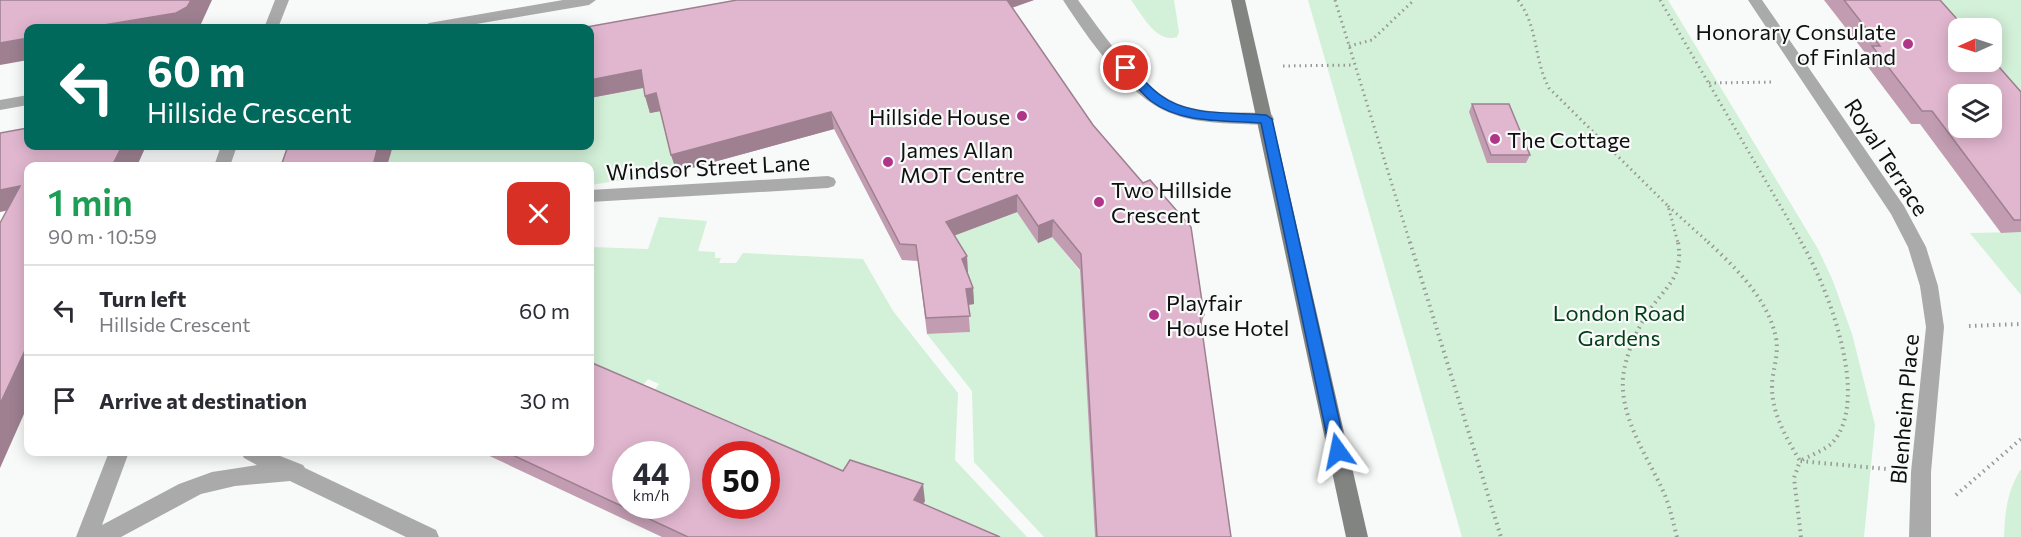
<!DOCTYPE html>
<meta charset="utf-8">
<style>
:root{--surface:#fff;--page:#f7f7f7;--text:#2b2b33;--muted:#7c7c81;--line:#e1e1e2}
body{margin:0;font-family:Commissioner,sans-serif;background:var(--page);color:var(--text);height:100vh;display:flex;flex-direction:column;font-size:22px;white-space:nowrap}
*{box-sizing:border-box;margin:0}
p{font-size:20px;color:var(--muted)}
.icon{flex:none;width:33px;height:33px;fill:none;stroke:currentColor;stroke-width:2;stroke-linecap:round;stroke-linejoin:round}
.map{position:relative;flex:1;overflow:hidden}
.drawer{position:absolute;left:24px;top:162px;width:570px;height:294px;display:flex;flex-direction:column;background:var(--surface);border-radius:12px;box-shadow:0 3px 15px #0003}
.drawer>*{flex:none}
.guide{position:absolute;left:24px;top:24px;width:570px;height:126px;border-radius:12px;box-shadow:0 3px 15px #0003;background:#00695c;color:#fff;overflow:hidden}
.needle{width:39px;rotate:267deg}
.controls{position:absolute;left:1948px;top:18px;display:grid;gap:12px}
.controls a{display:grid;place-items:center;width:54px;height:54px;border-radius:12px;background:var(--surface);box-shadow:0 3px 15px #0003;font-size:30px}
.speed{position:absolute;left:612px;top:441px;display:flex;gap:12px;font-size:30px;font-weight:700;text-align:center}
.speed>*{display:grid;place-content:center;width:78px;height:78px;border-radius:50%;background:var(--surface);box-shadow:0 3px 15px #0003;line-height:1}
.speed small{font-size:15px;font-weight:400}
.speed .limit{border:9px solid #d22;background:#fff;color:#111}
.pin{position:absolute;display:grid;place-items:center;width:51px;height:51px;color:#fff;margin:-26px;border:3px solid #fff;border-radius:50%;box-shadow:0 2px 6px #0007}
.me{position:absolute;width:66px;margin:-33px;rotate:348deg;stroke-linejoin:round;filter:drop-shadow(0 0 4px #0008)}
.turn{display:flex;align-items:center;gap:21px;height:126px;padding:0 24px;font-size:27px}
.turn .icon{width:78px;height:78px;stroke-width:2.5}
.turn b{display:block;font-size:42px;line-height:51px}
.round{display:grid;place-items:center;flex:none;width:63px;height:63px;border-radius:12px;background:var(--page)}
.summary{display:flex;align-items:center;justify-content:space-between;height:102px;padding:0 24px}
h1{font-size:36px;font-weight:600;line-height:45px;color:#1e9e55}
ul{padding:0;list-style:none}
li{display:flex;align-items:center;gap:18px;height:90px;padding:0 24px;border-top:2px solid var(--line)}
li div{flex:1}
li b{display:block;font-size:22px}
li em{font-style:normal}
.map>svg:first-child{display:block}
.green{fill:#d3f0d8}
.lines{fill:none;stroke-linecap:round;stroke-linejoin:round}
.path-far1{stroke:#969997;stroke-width:3;stroke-dasharray:1.5 4;stroke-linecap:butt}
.path{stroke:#969997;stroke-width:4;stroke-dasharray:1.5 4.5;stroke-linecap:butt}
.service{fill:#a9aaa9;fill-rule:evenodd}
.minor{fill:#a9aaa9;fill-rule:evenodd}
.secondary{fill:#828482;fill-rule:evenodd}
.wall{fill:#c29db2}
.shaded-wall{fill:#9e8091}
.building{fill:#e1b7cf;stroke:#9e8091;stroke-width:1.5;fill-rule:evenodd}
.route{fill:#1a73e8;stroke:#114b97;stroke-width:1.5}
.poi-dot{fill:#af3588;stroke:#f7faf8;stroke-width:2}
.labels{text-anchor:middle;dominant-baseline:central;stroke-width:4.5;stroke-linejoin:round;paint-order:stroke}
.poi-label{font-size:22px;fill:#0e0f0e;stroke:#f7faf8;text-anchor:start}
.street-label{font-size:22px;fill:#0e0f0e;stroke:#f7faf8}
.park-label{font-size:22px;fill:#003c16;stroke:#f7faf8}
</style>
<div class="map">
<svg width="2021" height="537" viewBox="0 0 2021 537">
<rect width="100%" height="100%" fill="#f7faf8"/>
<g class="green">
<path d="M1131,0H1174L1179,32L1177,37C1156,44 1142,14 1131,0Z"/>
<path d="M1308,0H1668L1818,249L1833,281L1852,334L1875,425L1864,537H1462Z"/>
<path d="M1918,0H2021V119L1992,62V28H1966L1964,26H1968C1957,13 1947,14 1930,14Z"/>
<path d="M647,87L703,102L668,138L677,172L590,185V166H387L393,146H590V98Z"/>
<path d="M1013,207L1052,237L1080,271L1095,537H1044L974,462L972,391L927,334L970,332L938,223Z"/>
<path d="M659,217L707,221L698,251L715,252V258H721L719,263H736L743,253L863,259L893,311L958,393L955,460L1027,537H962L916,517L925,501L847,489L647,400L659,384L648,379L635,395L590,376V247L648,249Z"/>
<path d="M2021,232V295L1970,233Z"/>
<path d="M2021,469V537H2004C2005,512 2007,491 2021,469Z"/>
</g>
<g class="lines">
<g class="path-far1">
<path d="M1335,0L1410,243"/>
<path d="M1518,0C1539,28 1533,58 1549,88L1668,206L1678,243"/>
<path d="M1660,0L1802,243"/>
<path d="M1349,46L1372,40L1414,0"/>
<path d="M1283,66L1354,65"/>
<path d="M1709,83L1774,82"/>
<path d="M1668,206L1709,243"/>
</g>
<g class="path">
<path d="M1410,242L1501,537"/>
<path d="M1708,242C1736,268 1768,299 1776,338C1779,354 1773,369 1772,384C1771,413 1786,437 1800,461C1809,456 1825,450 1832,443C1872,400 1827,285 1801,242"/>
<path d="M1969,326L2021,324"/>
<path d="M1956,495L2021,439"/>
<path d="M1677,537C1673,522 1670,507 1664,493C1648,457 1620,419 1623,378C1625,357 1636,331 1647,314C1665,286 1684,279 1678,242"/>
<path d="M1801,537L1794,478L1800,461L1887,469"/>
</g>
<path class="service" d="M828,176L834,178L836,182L834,186L828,188L590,202V190Z"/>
<g class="minor">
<path d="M275,0H289L278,28H264Z"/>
<path d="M563,0H596L589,5L453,28H422L429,23Z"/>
<path d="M1063,0H1078C1103,34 1142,93 1184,106C1210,114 1239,112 1266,113L1272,115L1274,119L1272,123L1266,125C1234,123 1200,125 1170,113C1128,97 1087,37 1063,0Z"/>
<path d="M1748,0H1762L1904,206L1926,247L1938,286L1944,327L1931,472V537H1909L1911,472L1926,327L1920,286L1908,247L1891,214Z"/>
<path d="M28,95V105L0,110V100Z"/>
<path d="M221,146H237L230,166H214Z"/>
<path d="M109,452H129L102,525L179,484L212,472L257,465L244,458L241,452H270L303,465L305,468L436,530L439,537H406L290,481L235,486L201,494L121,537H76Z"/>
</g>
<path class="secondary" d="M1231,0H1245L1368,537H1346Z"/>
</g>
<g class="wall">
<path d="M737,0H1034L1012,7L1204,315L1201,326L1231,537H1095L1080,270L1052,237L1038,243L1017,212L955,235L973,288L974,304L968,305L970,332L927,334L918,261L902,260L834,129L677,172L671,155L660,111L650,113L645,96L644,88L590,98Z"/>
<path d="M1824,0H1940L2021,92V232L2001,233L1920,124H1911L1862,59L1866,54Z"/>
<path d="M1472,104L1530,155L1526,163H1487L1469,112Z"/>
<path d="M481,452H590L843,471L925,501L923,504L1000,537H662Z"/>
</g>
<g class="shaded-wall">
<path d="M191,0H212L200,26L196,28H86Z"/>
<path d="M1003,0H1034L1003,11Z"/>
<path d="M28,38V60L0,65V43Z"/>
<path d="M641,70L647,87L590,98V80Z"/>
<path d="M656,93L661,111L650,113L645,96Z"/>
<path d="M831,112L834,129L677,172L671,155Z"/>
<path d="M122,146H146L137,166H112Z"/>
<path d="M378,146H393L387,166H373Z"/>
<path d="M20,186L28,206L0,212V190Z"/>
<path d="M1017,195V212L948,238L946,222Z"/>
<path d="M1053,220L1052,237L1038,243V226Z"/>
<path d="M967,256L968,272L963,275L962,259Z"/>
<path d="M973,288L974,304L967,305L966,289Z"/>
<path d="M28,344V405L0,468V404Z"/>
<path d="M923,484L925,501L916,516L914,500Z"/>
</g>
<g class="building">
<path d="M0,0H191L187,7L176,13L86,28H28V38L0,43Z"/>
<path d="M737,0H1007L1093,125L1143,183L1150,180L1191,227L1204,315L1200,316L1231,537H1097L1081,254L1053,220L1038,226L1017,195L946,222L967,256L962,259L973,288L966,289L970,316L926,318L916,245L900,244L831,112L671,155L656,93L645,96L641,70L590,80V28H581Z"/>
<path d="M1844,0H1940L1965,28H1959V62H1992V59L2021,92V220H2014L1932,111H1922L1872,46H1880ZM1959,94H1992V128H1959Z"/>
<path d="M1472,104H1509L1530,155H1491Z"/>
<path d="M28,128V146H122L112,166H28V344L0,404V223L20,186L0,190V133Z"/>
<path d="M288,146H378L373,166H281Z"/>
<path d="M590,362L843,471L850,460L923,484L914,500L1000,537H688L506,452H590ZM626,454H676V506H626ZM716,454H766V506H716Z"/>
</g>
<path class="route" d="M1126,64L1130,65C1139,75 1149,87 1160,95C1189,117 1232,112 1266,115L1272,119L1346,451L1344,455L1338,457L1333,455L1330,451L1261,123C1225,120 1181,124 1151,101C1140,92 1131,80 1121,70V65Z"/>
<g class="poi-dot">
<circle cx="1908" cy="44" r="6"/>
<circle cx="1022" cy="116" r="6"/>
<circle cx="1495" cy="139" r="6"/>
<circle cx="888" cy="162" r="6"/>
<circle cx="1099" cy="202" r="6"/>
<circle cx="1154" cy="315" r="6"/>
</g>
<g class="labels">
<g class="poi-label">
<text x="1896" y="31" text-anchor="end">Honorary Consulate<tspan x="1896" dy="25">of Finland</tspan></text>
<text x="1010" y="116" text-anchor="end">Hillside House</text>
<text x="1507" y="139">The Cottage</text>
<text x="900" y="149">James Allan<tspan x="900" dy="25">MOT Centre</tspan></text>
<text x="1111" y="189">Two Hillside<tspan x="1111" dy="25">Crescent</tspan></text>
<text x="1166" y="302">Playfair<tspan x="1166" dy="25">House Hotel</tspan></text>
</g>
<g class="street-label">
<text transform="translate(1887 157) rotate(57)">Royal Terrace</text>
<text transform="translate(708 167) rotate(-3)">Windsor Street Lane</text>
<text transform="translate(1904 409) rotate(-85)">Blenheim Place</text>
</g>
<g class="park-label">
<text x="1619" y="312">London Road<tspan x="1619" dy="25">Gardens</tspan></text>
</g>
</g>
</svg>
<div class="controls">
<a><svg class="needle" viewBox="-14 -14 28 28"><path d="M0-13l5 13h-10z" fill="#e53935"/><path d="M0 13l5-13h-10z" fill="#7c7c81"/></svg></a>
<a><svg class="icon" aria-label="layers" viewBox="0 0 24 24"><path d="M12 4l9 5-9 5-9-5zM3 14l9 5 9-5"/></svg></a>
</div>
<div class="speed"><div>44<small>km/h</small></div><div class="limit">50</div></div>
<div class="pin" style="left:1126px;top:68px;background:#d93025"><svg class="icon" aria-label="arrive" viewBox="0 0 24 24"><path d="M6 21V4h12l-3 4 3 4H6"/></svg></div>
<svg class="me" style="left:1338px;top:451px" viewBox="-20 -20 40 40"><path d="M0-17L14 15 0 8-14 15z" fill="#1a73e8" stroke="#fff" stroke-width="4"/></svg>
<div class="guide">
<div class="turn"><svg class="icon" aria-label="left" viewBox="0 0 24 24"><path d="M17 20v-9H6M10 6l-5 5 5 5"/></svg><div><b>60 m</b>Hillside Crescent</div></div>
</div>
<section class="drawer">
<div class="summary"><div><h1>1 min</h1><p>90 m · 10:59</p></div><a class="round" style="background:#d93025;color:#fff"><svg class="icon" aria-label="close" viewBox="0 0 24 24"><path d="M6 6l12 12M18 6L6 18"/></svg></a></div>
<ul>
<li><svg class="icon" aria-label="left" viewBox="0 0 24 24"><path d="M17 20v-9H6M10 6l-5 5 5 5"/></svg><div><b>Turn left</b><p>Hillside Crescent</p></div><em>60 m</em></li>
<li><svg class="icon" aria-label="arrive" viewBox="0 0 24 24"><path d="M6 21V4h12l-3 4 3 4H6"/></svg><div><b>Arrive at destination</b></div><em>30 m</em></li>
</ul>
</section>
</div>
